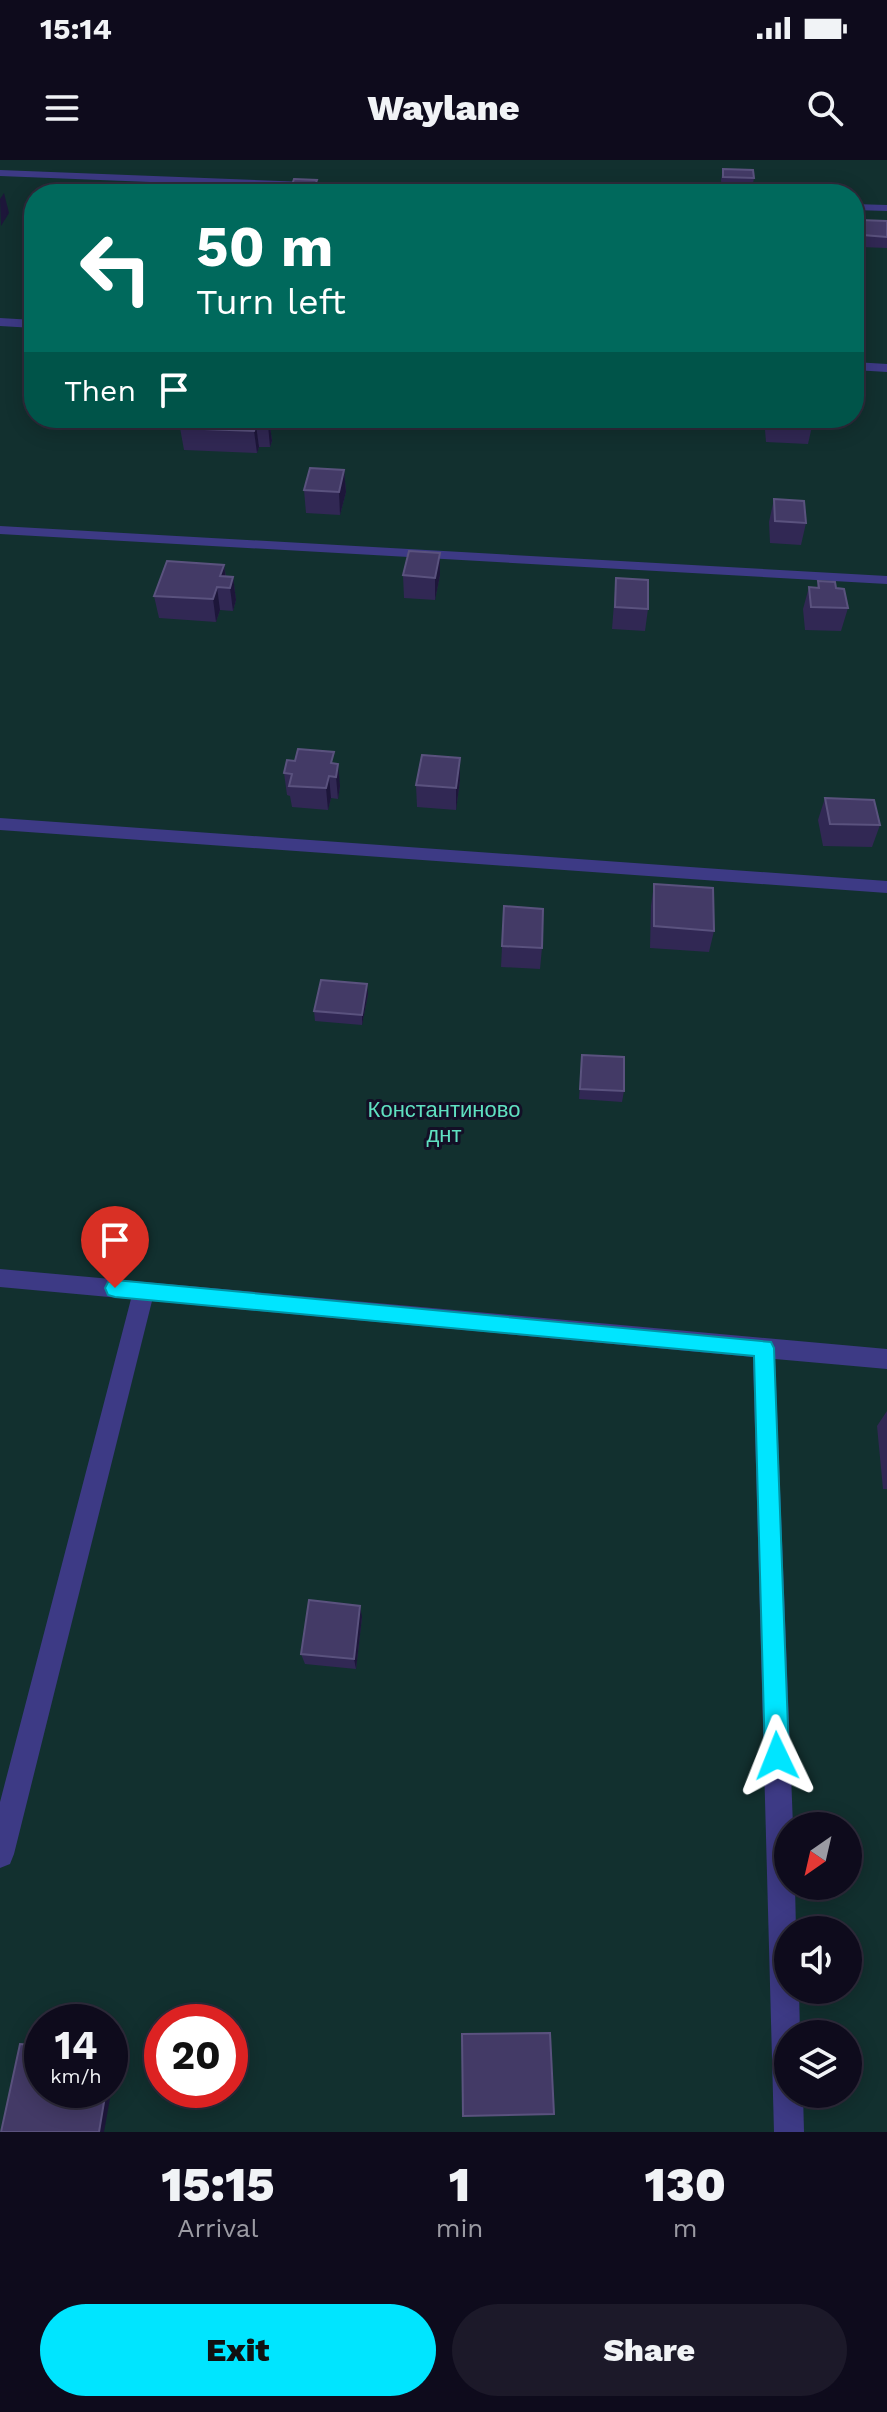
<!DOCTYPE html>
<meta charset="utf-8">
<style>
:root{--surface:#0e0b1c;--page:#1c1929;--text:#f1f3f6;--muted:#9b9ba3;--line:#2e2b3b;--accent:#00e5ff}
body{margin:0;font-family:"Work Sans",sans-serif;background:var(--page);color:var(--text);height:100vh;display:flex;flex-direction:column;font-size:30px;white-space:nowrap}
*{box-sizing:border-box;margin:0}
p{font-size:26px;color:var(--muted)}
.icon{flex:none;width:44px;height:44px;fill:none;stroke:currentColor;stroke-width:2;stroke-linecap:round;stroke-linejoin:round}
.map{position:relative;height:1972px;overflow:hidden}
.sheet{display:flex;flex-direction:column;background:var(--surface);flex:1}
.sheet>*{flex:none}
.top-card{position:absolute;left:24px;top:24px;width:840px;height:244px;border-radius:32px;box-shadow:0 4px 20px #0003,0 0 0 2px var(--line);background:#00695c;color:#fff;overflow:hidden}
.needle{width:52px;rotate:214deg}
.fabs{position:absolute;left:774px;top:1652px;display:grid;gap:16px}
.fabs a{display:grid;place-items:center;width:88px;height:88px;border-radius:50%;background:var(--surface);box-shadow:0 4px 20px #0003,0 0 0 2px var(--line);font-size:40px}
.speed{position:absolute;left:24px;top:1844px;display:flex;gap:16px;font-size:40px;font-weight:700;text-align:center}
.speed>*{display:grid;place-content:center;width:104px;height:104px;border-radius:50%;background:var(--surface);box-shadow:0 4px 20px #0003,0 0 0 2px var(--line);line-height:1}
.speed small{font-size:20px;font-weight:400}
.speed .limit{border:12px solid #d22;background:#fff;color:#111}
.pin{position:absolute;display:grid;place-items:center;width:68px;height:68px;color:#fff;margin:-82px -34px;border-radius:50% 50% 50% 0;rotate:-45deg;box-shadow:0 0 8px #0007}
.pin .icon{rotate:45deg}
.me{position:absolute;width:88px;margin:-44px;rotate:358deg;stroke-linejoin:round;filter:drop-shadow(0 0 6px #0008)}
.turn{display:flex;align-items:center;gap:28px;height:168px;padding:0 40px;font-size:36px}
.turn .icon{width:104px;height:104px;stroke-width:2.5}
.turn b{display:block;font-size:56px;line-height:68px}
.then{display:flex;align-items:center;height:76px;padding:0 40px;background:#0003;gap:16px;font-size:30px}
.eta{display:flex;justify-content:space-evenly;align-items:center;height:136px;text-align:center}
.eta b{font-size:48px;font-weight:800;line-height:56px}
.button{display:flex;gap:16px;margin-top:auto;padding:16px 40px}
.button a{flex:1;height:92px;border-radius:48px;background:var(--accent);color:#111;font-size:32px;font-weight:800;line-height:92px;text-align:center}
.button a+a{background:var(--page);color:var(--text)}
.status{display:flex;justify-content:space-between;align-items:center;height:56px;padding:0 40px;background:var(--surface);direction:ltr}
.status svg{height:22px;fill:currentColor}
header{display:flex;justify-content:space-between;align-items:center;height:104px;padding:0 40px;background:var(--surface);font-size:36px;font-weight:800}
.map>svg:first-child{display:block}
.green{fill:#12302f;fill-rule:evenodd}
.lines{fill:none;stroke-linecap:round;stroke-linejoin:round}
.minor{fill:#3d3a85;fill-rule:evenodd}
.wall{fill:#312854}
.shaded-wall{fill:#1d163a}
.building{fill:#433a66;stroke:#5a527e;stroke-width:2}
.route{fill:#00e5ff;stroke:#0095a6;stroke-width:2}
.labels{text-anchor:middle;dominant-baseline:central;stroke-width:6;stroke-linejoin:round;paint-order:stroke}
.park-label{font-size:22px;fill:#5fe0c0;stroke:#130f26}
</style>
<div class="status"><b>15:14</b><svg viewBox="0 0 49 12"><path d="M0 12V9h3v3zM5 12V6h3v6zM10 12V3h3v9zM15 12V0h3v12zM26 1h20v11H26zM47 4h2v5h-2z"/></svg></div>
<header><svg class="icon" aria-label="menu" viewBox="0 0 24 24"><path d="M4 6h16M4 12h16M4 18h16"/></svg>Waylane<svg class="icon" aria-label="search" viewBox="0 0 24 24"><circle cx="10" cy="10" r="6"/><path d="M15 15l6 6"/></svg></header>
<div class="map">
<svg width="887" height="1972" viewBox="0 0 887 1972">
<rect width="100%" height="100%" fill="#130f26"/>
<path class="green" d="M0,0H887V1972H0ZM34,34H854V258H34ZM788,1666H848V1726H788ZM788,1770H848V1830H788ZM42,1862H110V1930H42ZM162,1862H230V1930H162ZM788,1874H848V1934H788Z"/>
<g class="lines">
<g class="minor">
<path d="M0,10L535,31L540,34H455L0,16Z"/>
<path d="M854,44L887,45V51L854,50Z"/>
<path d="M0,158L34,160V168L0,166Z"/>
<path d="M854,202L887,204V212L854,210Z"/>
<path d="M0,366L887,416V424L0,374Z"/>
<path d="M0,658L887,721V733L0,670Z"/>
<path d="M0,1109L887,1189V1209L775,1199L793,1666H788V1726H795L796,1770H788V1830H799L800,1874H788V1934H803L804,1972H774L753,1197L152,1141L14,1694L10,1704L0,1708V1642L131,1139L0,1127Z"/>
</g>
</g>
<g class="wall">
<path d="M723,9L754,18L752,29L722,28L721,20Z"/>
<path d="M860,60L887,61V88L860,87L858,71Z"/>
<path d="M764,258H813V262L808,284L766,282Z"/>
<path d="M269,259L272,281L270,287H259L257,293L184,290L180,268Z"/>
<path d="M344,310L346,332L340,355L306,353L304,330Z"/>
<path d="M774,339L806,363L801,385L770,383L769,362Z"/>
<path d="M440,393V415L435,440L404,438L403,415Z"/>
<path d="M224,405L226,417H233L236,440L233,451L220,450L216,462L159,458L154,436Z"/>
<path d="M616,418L648,449L645,471L612,469Z"/>
<path d="M818,421L836,428L848,448L841,471L805,470L803,449L809,427H817Z"/>
<path d="M335,603L340,626L338,639L331,638L328,650L292,647L290,636L287,635L284,613Z"/>
<path d="M460,620L456,650L417,647L416,625Z"/>
<path d="M825,638L880,665L872,687L823,686L818,660Z"/>
<path d="M654,724L714,771L709,792L650,788L651,746Z"/>
<path d="M504,746L542,788L540,809L501,807Z"/>
<path d="M368,834L362,865L315,861L314,851Z"/>
<path d="M582,895L624,931L622,942L579,939Z"/>
<path d="M887,1251V1329H883L877,1266Z"/>
<path d="M362,1457L356,1509L305,1504L301,1494Z"/>
</g>
<g class="shaded-wall">
<path d="M317,20L318,34H312Z"/>
<path d="M4,33L9,53L1,66L0,39Z"/>
<path d="M269,259L272,281L270,287L268,265Z"/>
<path d="M256,265L259,287L257,293L254,271Z"/>
<path d="M344,310L346,332L340,355L339,332Z"/>
<path d="M440,393V415L435,440V418Z"/>
<path d="M224,405L227,428L220,416Z"/>
<path d="M233,417L236,440L233,451L230,428Z"/>
<path d="M217,427L220,450L216,462L213,439Z"/>
<path d="M460,598V620L456,650V628Z"/>
<path d="M338,604L340,626L338,639L336,617Z"/>
<path d="M329,616L331,638L328,650L326,628Z"/>
<path d="M367,824L368,834L362,865V855Z"/>
<path d="M360,1446L362,1457L356,1509L354,1499Z"/>
<path d="M113,1894H118L104,1972H99L106,1930H110V1911Z"/>
</g>
<g class="building">
<path d="M723,9L753,10L754,18L723,17Z"/>
<path d="M294,19L317,20L312,34H289Z"/>
<path d="M860,60L887,61V77L863,75Z"/>
<path d="M184,258H259L269,259L268,265H256L254,271L180,268Z"/>
<path d="M770,258H813V262L771,260Z"/>
<path d="M310,308L344,310L339,332L304,330Z"/>
<path d="M774,339L804,341L806,363L775,361Z"/>
<path d="M409,391L440,393L435,418L403,415Z"/>
<path d="M167,401L224,405L220,416L233,417L230,428L217,427L213,439L154,436Z"/>
<path d="M616,418L648,420V449L615,447Z"/>
<path d="M818,421L835,422L836,428L844,429L848,448L811,447L809,427L819,428Z"/>
<path d="M298,589L334,592L331,603L338,604L336,617L329,616L326,628L289,626L292,614L284,613L287,600L295,601Z"/>
<path d="M422,595L460,598L456,628L416,625Z"/>
<path d="M825,638L874,640L880,665L830,664Z"/>
<path d="M654,724L713,728L714,771L654,766Z"/>
<path d="M504,746L543,749L542,788L502,786Z"/>
<path d="M321,820L367,824L362,855L314,851Z"/>
<path d="M582,895L624,897V931L580,929Z"/>
<path d="M309,1440L360,1446L354,1499L301,1494Z"/>
<path d="M550,1873L554,1954L463,1956L462,1874Z"/>
<path d="M20,1884L42,1886V1930H106L99,1972H1Z"/>
<path d="M110,1894H113L110,1911Z"/>
</g>
<path class="route" d="M115,1120L771,1182L774,1188L789,1596L785,1604L777,1607L768,1604L765,1596L754,1196L115,1137L108,1135L105,1128L108,1122Z"/>
<g class="labels">
<g class="park-label">
<text x="444" y="949">Константиново<tspan x="444" dy="25">днт</tspan></text>
</g>
</g>
</svg>
<div class="fabs">
<a><svg class="needle" viewBox="-14 -14 28 28"><path d="M0-13l5 13h-10z" fill="#e53935"/><path d="M0 13l5-13h-10z" fill="#9b9ba3"/></svg></a>
<a><svg class="icon" aria-label="sound" viewBox="0 0 24 24"><path d="M4 9h4l5-4v14l-5-4H4zM17 9q2 3 0 6"/></svg></a>
<a><svg class="icon" aria-label="layers" viewBox="0 0 24 24"><path d="M12 4l9 5-9 5-9-5zM3 14l9 5 9-5"/></svg></a>
</div>
<div class="speed"><div>14<small>km/h</small></div><div class="limit">20</div></div>
<div class="pin" style="left:115px;top:1128px;background:#d93025"><svg class="icon" aria-label="arrive" viewBox="0 0 24 24"><path d="M6 21V4h12l-3 4 3 4H6"/></svg></div>
<svg class="me" style="left:777px;top:1596px" viewBox="-20 -20 40 40"><path d="M0-17L14 15 0 8-14 15z" fill="#00e5ff" stroke="#fff" stroke-width="4"/></svg>
<div class="top-card">
<div class="turn"><svg class="icon" aria-label="left" viewBox="0 0 24 24"><path d="M17 20v-9H6M10 6l-5 5 5 5"/></svg><div><b>50 m</b>Turn left</div></div>
<div class="then">Then<svg class="icon" aria-label="arrive" viewBox="0 0 24 24"><path d="M6 21V4h12l-3 4 3 4H6"/></svg></div>
</div>
</div>
<section class="sheet">
<div class="eta">
<div><b>15:15</b><p>Arrival</p></div>
<div><b>1</b><p>min</p></div>
<div><b>130</b><p>m</p></div>
</div>
<div class="button"><a>Exit</a><a>Share</a></div>
</section>
